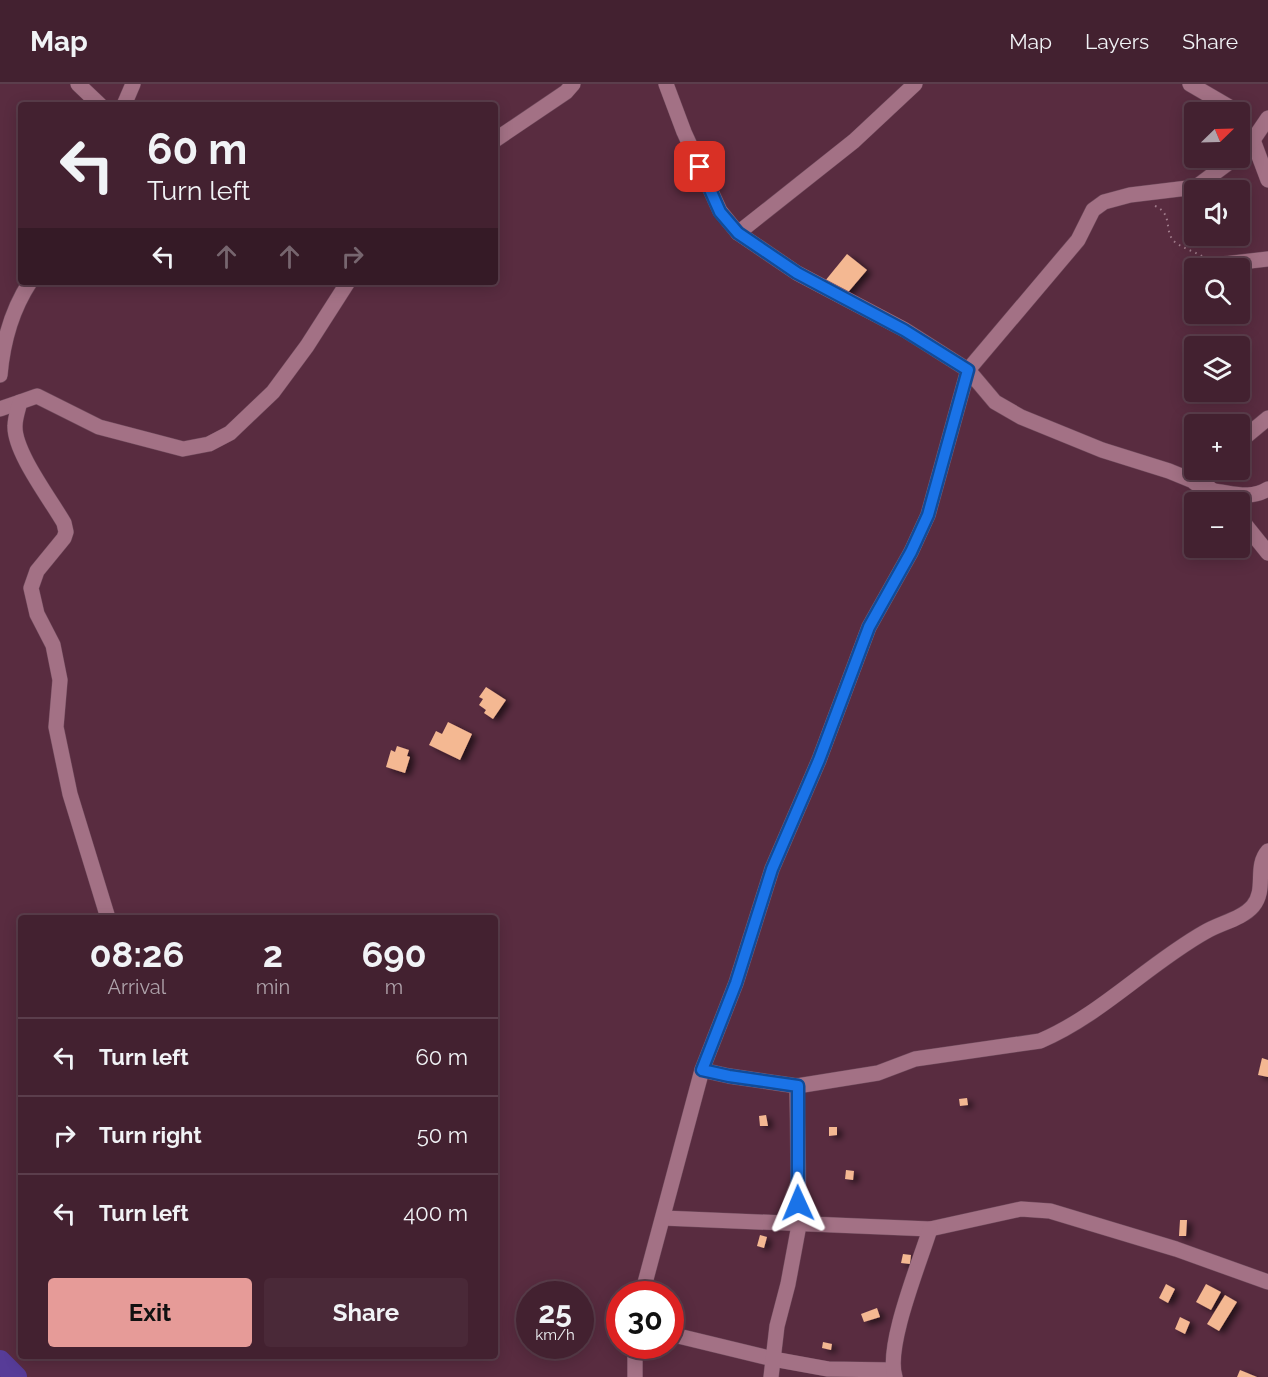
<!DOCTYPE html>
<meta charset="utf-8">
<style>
:root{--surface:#432130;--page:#4a2938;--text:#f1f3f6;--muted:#afa3ab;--line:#5b3e4c;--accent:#e69b98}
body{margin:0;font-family:Raleway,sans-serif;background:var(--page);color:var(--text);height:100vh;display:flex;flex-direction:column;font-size:22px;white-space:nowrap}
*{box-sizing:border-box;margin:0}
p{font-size:20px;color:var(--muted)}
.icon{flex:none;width:33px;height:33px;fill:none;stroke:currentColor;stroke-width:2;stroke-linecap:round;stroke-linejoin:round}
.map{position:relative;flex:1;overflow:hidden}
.side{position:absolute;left:18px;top:831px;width:480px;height:444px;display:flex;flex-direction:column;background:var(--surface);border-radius:6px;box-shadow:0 3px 15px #0003,0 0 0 2px var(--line)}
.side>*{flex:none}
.hud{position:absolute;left:18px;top:18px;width:480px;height:183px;border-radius:6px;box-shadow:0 3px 15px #0003,0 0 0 2px var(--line);background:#432130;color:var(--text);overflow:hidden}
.needle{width:39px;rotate:67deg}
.tools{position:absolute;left:1184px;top:18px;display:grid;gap:12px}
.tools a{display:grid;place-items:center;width:66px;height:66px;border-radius:6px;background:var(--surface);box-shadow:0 3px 15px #0003,0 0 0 2px var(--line);font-size:30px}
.speed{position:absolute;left:516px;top:1197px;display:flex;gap:12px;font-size:30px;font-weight:700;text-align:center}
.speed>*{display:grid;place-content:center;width:78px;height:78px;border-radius:50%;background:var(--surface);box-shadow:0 3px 15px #0003,0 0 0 2px var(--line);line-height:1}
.speed small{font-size:15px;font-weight:400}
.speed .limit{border:9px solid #d22;background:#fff;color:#111}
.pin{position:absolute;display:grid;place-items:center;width:51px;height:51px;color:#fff;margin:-26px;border-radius:12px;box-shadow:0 3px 9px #0006}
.me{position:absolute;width:66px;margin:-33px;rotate:359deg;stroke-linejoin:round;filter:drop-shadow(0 0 4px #0008)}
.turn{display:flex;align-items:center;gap:21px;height:126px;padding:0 30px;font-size:27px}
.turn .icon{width:78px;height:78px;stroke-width:2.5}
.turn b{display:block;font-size:42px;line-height:51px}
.lanes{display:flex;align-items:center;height:57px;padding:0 30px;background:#0003;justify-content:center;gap:30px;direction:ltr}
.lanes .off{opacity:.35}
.eta{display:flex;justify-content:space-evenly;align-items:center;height:102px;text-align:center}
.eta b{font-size:36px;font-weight:700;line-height:42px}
.button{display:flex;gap:12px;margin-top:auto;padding:12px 30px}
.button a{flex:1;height:69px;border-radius:6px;background:var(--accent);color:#111;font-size:24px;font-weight:700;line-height:69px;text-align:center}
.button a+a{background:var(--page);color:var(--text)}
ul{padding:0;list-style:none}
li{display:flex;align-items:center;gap:18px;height:78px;padding:0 30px;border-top:2px solid var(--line)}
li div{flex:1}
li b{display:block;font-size:22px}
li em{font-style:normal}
header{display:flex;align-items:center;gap:36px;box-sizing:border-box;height:84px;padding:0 30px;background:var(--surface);border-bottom:2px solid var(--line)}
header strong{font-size:28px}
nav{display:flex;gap:33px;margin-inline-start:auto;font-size:21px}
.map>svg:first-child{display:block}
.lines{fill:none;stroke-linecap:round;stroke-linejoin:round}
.river{stroke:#573c98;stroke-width:22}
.building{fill:#f4b892;filter:url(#shadow)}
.minor-casing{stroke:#6e495a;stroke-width:16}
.path{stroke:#a17d8c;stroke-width:2;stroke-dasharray:1.5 4.5;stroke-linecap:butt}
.minor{stroke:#a37185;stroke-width:15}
.route-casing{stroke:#114b97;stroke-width:15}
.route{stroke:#1a73e8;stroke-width:10}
</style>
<header>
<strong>Map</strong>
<nav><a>Map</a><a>Layers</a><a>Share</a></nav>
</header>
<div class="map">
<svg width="1268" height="1293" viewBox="0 0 1268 1293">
<defs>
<filter id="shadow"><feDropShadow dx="5" dy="3" stdDeviation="3" flood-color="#0009"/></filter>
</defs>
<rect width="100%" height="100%" fill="#592c40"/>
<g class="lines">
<path class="river" d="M0,1277L16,1293"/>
</g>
<g class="building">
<path d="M847,170L867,186L844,213L825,197Z"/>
<path d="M486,603L506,616L493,635L484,629L486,626L479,621L483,615L479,613Z"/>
<path d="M448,638L472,650L460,676L429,661L436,647L442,650Z"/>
<path d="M397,662L409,666L407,672L410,673L405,689L386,683L391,666L395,668Z"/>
<path d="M1262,974L1268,976V993L1258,991Z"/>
<path d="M967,1014L968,1021L960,1022L959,1015Z"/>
<path d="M766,1031L768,1042H760L759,1032Z"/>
<path d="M829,1043H837V1051L829,1052Z"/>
<path d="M846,1086L854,1087L853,1096L845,1095Z"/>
<path d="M1180,1136H1187L1186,1152H1179Z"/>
<path d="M760,1151L767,1153L764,1164L757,1162Z"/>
<path d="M903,1170L911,1171L910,1180L901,1179Z"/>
<path d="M1166,1200L1175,1205L1168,1219L1159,1214Z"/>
<path d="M1206,1200L1221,1208L1211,1226L1196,1218Z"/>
<path d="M1225,1211L1237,1218L1219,1247L1207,1240Z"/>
<path d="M877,1224L880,1233L864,1238L861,1230Z"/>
<path d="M1180,1233L1190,1238L1185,1250L1175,1245Z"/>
<path d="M823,1258L832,1260L831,1266L822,1264Z"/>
<path d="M1240,1286L1257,1293H1237Z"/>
</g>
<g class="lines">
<defs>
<g id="minor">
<path d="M78,0L100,21"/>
<path d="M666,0L684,48L720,127L738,149L797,189L905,246L968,286L995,318L1021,333L1102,366L1169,387L1208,403L1227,418"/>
<path d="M1190,0L1238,28"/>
<path d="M124,21L133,0"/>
<path d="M495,56L566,8L573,0"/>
<path d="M1253,56L1268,96"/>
<path d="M1239,69L1253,56L1268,34"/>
<path d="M738,149L854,57L915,0"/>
<path d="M1215,181L1268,175"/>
<path d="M0,291C3,257 11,227 30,198"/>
<path d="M0,325L20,318"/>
<path d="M1239,358L1268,334"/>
<path d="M1195,399L1209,386"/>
<path d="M1213,407C1233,409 1250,416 1268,405"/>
<path d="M1239,433L1268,469"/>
<path d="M108,834L70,710L56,643L60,596L53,561L37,530L31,504L37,487L64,454L66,448L64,439C51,416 14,368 15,342C15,334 18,326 20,318L37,312L99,343L183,365L209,360L230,349L273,308L307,262L348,198"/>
<path d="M702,986L729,992L797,1002L878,989L915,975L1040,957C1101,931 1148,880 1205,848C1220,839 1242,835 1253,822C1267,805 1254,783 1268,767"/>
<path d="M663,1134L930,1145L1021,1125L1050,1127L1176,1165L1268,1198"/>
<path d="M642,1210L702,986L736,899L772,785L819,676L869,543L911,468L928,431L968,286L1078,156L1093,126L1104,118L1130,111L1196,103L1235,74"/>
<path d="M670,1250L773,1275L828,1285L893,1286"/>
<path d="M635,1293V1262"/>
<path d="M771,1293L777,1242L788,1200L799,1141L797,1002"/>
<path d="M895,1293C885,1262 920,1178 930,1145"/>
</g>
</defs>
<use href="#minor" class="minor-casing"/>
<path class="path" d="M1155,122C1174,130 1163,148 1175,158C1184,165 1196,168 1205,174"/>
<use href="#minor" class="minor"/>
</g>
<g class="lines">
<defs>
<path id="route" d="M700,83L720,128L738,149L797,189L904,246L968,286L928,431L911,468L869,543L819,676L772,785L736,899L702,986L729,992L798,1002V1119"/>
</defs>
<use href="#route" class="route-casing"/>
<use href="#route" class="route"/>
</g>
</svg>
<div class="tools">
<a><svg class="needle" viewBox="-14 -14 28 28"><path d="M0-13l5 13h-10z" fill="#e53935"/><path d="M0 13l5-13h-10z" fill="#afa3ab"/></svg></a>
<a><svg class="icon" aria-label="sound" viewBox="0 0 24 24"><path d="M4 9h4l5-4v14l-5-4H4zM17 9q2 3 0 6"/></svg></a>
<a><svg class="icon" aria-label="search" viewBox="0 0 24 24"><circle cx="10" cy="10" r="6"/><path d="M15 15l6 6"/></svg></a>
<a><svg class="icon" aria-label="layers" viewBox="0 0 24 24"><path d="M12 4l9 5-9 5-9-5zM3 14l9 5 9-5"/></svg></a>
<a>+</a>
<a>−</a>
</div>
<div class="speed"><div>25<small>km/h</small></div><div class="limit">30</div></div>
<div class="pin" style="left:700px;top:83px;background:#d93025"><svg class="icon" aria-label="arrive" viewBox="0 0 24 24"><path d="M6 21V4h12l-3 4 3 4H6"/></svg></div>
<svg class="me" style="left:798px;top:1119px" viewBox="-20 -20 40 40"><path d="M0-17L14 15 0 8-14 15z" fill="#1a73e8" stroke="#fff" stroke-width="4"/></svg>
<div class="hud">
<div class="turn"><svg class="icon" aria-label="left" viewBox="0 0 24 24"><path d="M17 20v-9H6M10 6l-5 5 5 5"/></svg><div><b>60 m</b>Turn left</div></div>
<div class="lanes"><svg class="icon" aria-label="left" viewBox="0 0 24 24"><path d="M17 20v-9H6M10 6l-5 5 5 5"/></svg><svg class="icon off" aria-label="ahead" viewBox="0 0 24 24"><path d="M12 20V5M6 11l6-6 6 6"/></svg><svg class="icon off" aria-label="ahead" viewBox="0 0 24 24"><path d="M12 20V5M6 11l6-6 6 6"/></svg><svg class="icon off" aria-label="right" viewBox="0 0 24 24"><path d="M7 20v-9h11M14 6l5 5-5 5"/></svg></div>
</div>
<section class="side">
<div class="eta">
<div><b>08:26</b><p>Arrival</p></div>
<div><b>2</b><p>min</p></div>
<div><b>690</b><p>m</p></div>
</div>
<ul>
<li><svg class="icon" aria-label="left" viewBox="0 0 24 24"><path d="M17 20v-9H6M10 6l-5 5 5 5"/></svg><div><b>Turn left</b></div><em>60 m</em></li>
<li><svg class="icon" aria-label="right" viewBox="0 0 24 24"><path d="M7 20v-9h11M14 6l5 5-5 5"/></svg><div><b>Turn right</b></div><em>50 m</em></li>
<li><svg class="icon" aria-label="left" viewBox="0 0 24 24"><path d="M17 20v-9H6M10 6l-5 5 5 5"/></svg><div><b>Turn left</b></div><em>400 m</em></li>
</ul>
<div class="button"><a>Exit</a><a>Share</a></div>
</section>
</div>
